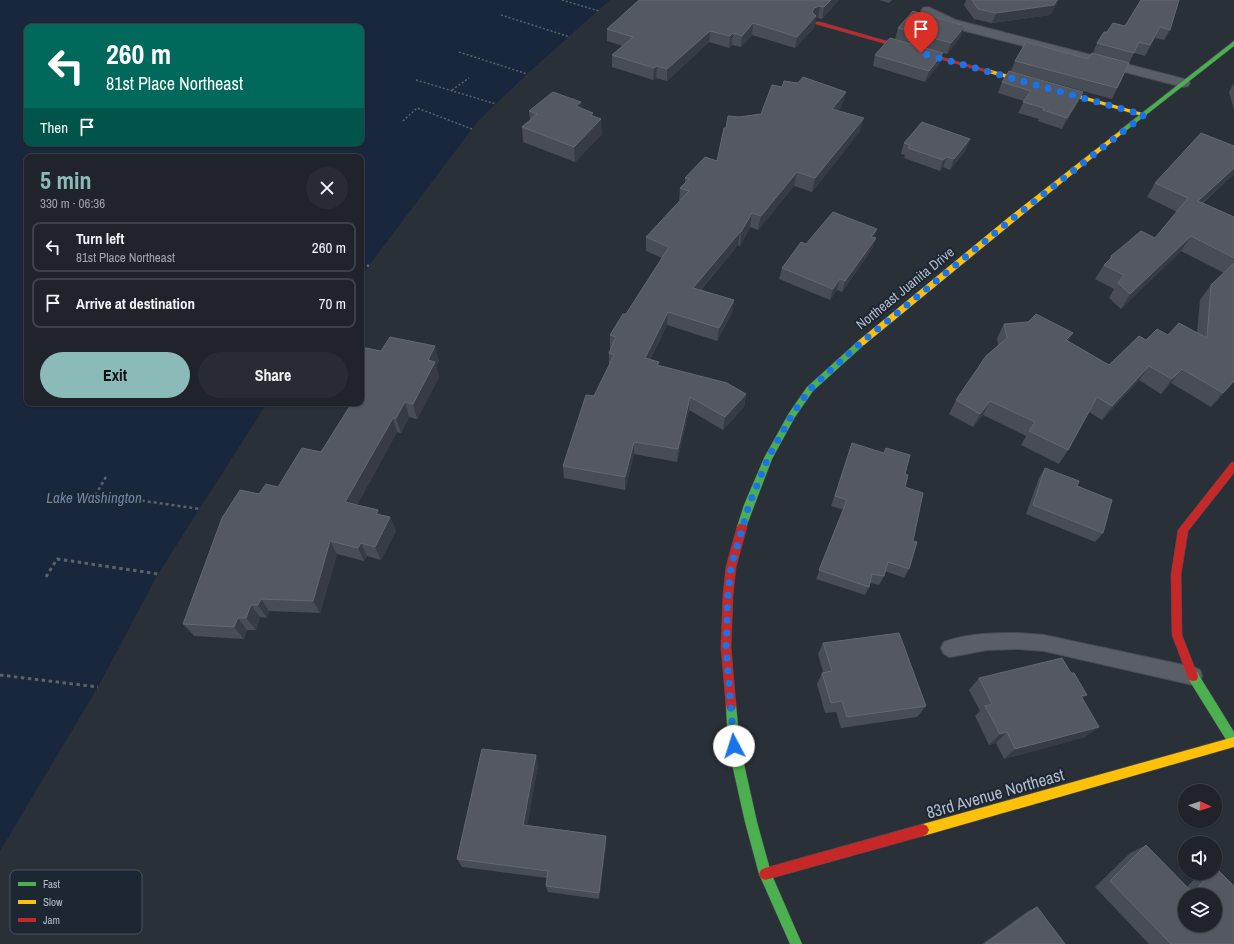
<!DOCTYPE html>
<meta charset="utf-8">
<style>
:root{--surface:#20242a;--page:#282c32;--text:#f1f3f6;--muted:#a2a4a8;--line:#3d4147;--accent:#8bbbb9}
body{margin:0;font-family:"Archivo Narrow",sans-serif;background:var(--page);color:var(--text);height:100vh;display:flex;flex-direction:column;font-size:15px;white-space:nowrap}
*{box-sizing:border-box;margin:0}
p{font-size:13px;color:var(--muted)}
.icon{flex:none;width:22px;height:22px;fill:none;stroke:currentColor;stroke-width:2;stroke-linecap:round;stroke-linejoin:round}
.map{position:relative;flex:1;overflow:hidden}
.side{position:absolute;left:24px;top:154px;width:340px;height:252px;display:flex;flex-direction:column;background:var(--surface);border-radius:8px;box-shadow:0 1px 3px #0004,0 0 0 1px var(--line)}
.side>*{flex:none}
.banner{position:absolute;left:24px;top:24px;width:340px;height:122px;border-radius:8px;box-shadow:0 1px 3px #0004,0 0 0 1px var(--line);background:#00695c;color:#fff;overflow:hidden}
.needle{width:26px;rotate:94deg}
.tools{position:absolute;left:1178px;top:784px;display:grid;gap:8px}
.tools a{display:grid;place-items:center;width:44px;height:44px;border-radius:50%;background:var(--surface);box-shadow:0 1px 3px #0004,0 0 0 1px var(--line);font-size:20px}
.pin{position:absolute;display:grid;place-items:center;width:34px;height:34px;color:#fff;margin:-41px -17px;border-radius:50% 50% 50% 0;rotate:-45deg;box-shadow:0 0 4px #0007}
.pin .icon{rotate:45deg}
.me{position:absolute;width:44px;margin:-22px;rotate:355deg;stroke-linejoin:round;filter:drop-shadow(0 0 3px #0008)}
.turn{display:flex;align-items:center;gap:14px;height:84px;padding:0 16px;font-size:18px}
.turn .icon{width:52px;height:52px;stroke-width:2.5}
.turn b{display:block;font-size:28px;line-height:34px}
.then{display:flex;align-items:center;height:38px;padding:0 16px;background:#0003;gap:8px;font-size:15px}
.round{display:grid;place-items:center;flex:none;width:42px;height:42px;border-radius:21px;background:var(--page)}
.summary{display:flex;align-items:center;justify-content:space-between;height:68px;padding:0 16px}
h1{font-size:24px;font-weight:800;line-height:30px;color:var(--accent)}
.action{display:flex;gap:8px;margin-top:auto;padding:8px 16px}
.action a{flex:1;height:46px;border-radius:24px;background:var(--accent);color:#111;font-size:16px;font-weight:800;line-height:46px;text-align:center}
.action a+a{background:var(--page);color:var(--text)}
ul{padding:0;list-style:none}
li{display:flex;align-items:center;gap:12px;height:50px;margin:0 8px 6px;padding:0 8px;border:2px solid var(--line);border-radius:8px}
li div{flex:1}
li b{display:block;font-size:15px}
li em{font-style:normal}
.map>svg:first-child{display:block}
.water{fill:#19273c;fill-rule:evenodd}
.lines{fill:none;stroke-linecap:round;stroke-linejoin:round}
.lane-casing{stroke:#484c55;stroke-width:2}
.street-casing{stroke:#484c55;stroke-width:2}
.fast-casing{stroke:#484c55;stroke-width:1}
.slow-casing{stroke:#484c55;stroke-width:1}
.jam-casing{stroke:#484c55;stroke-width:1}
.path-far2{stroke:#5c6268;stroke-width:1.5;stroke-dasharray:2 2;stroke-linecap:butt}
.path-far1{stroke:#5c6268;stroke-width:2.5;stroke-dasharray:3 3;stroke-linecap:butt}
.path{stroke:#5c6268;stroke-width:3;stroke-dasharray:3.5 3.5;stroke-linecap:butt}
.lane{fill:#5a5e66;fill-rule:evenodd}
.street{fill:#5a5e66;fill-rule:evenodd}
.fast{fill:#4caf50;fill-rule:evenodd}
.slow{fill:#ffc107;fill-rule:evenodd}
.jam{fill:#c62828;fill-rule:evenodd}
.wall{fill:#474c55}
.shaded-wall{fill:#373c44}
.building{fill:#535861;stroke:#626872;fill-rule:evenodd}
.route{stroke:#1a73e8;stroke-width:7;stroke-dasharray:0 12.6}
.labels{text-anchor:middle;dominant-baseline:central;stroke-width:4;stroke-linejoin:round;paint-order:stroke}
.street-label{font-size:14px;fill:#b4bcc9;stroke:#1d2633}
.water-label{font-size:15px;font-style:italic;fill:#6d86a8;stroke:#1d2633}
.near-street-label{font-size:17px;fill:#b4bcc9;stroke:#1d2633}
.key{fill:#1d2633;stroke:#4a5360;stroke-width:1}
.key-label{font-size:11px;fill:#b4bcc9}
</style>
<div class="map">
<svg width="1234" height="944" viewBox="0 0 1234 944">
<rect width="100%" height="100%" fill="#2a3038"/>
<path class="water" d="M0,0H610L527,74L478,121L361,276V157H27V403H267L158,574L98,687L0,851ZM27,27H361V143H27Z"/>
<g class="lines">
<defs>
<path id="lane" d="M1018,633L1044,635L1193,667L1200,670L1202,676L1200,682L1193,685L1044,651L1018,649L987,650L950,657L944,654L941,648L944,642C967,633 994,633 1018,633Z"/>
<path id="street" d="M928,7L956,20L1188,80L1190,83L1188,86L1183,87L946,26L923,14L921,11L923,8Z"/>
<g id="fast">
<path d="M1234,41V46L1123,133H1119V131Z"/>
<path d="M861,340L865,343L864,345L813,391L795,417L772,459L745,530L742,531L739,530L737,527L744,505L764,458L789,413L807,387L858,341Z"/>
<path d="M1193,671L1197,672L1234,732V747L1230,746L1189,680L1188,676L1189,672Z"/>
<path d="M731,700L735,701L736,705L740,746L757,822L771,873L802,944H790L759,874L745,822L728,746L726,705L727,701Z"/>
</g>
<g id="slow">
<path d="M991,70L1146,114L1147,115L1142,116L989,73L988,72Z"/>
<path d="M1121,130L1124,132L1123,133L1015,221L864,345H858L857,343L858,341L1009,217Z"/>
<path d="M1234,737V747L923,836L919,834L917,830L919,826L923,824Z"/>
</g>
<g id="jam">
<path d="M816,22H820L994,72L989,73L816,24Z"/>
<path d="M1234,462V473L1188,531L1181,575L1182,635L1198,676L1197,680L1193,681L1189,680L1172,635L1171,575L1178,530L1231,463Z"/>
<path d="M742,523L745,524L747,527L736,567L733,595L731,647L736,705L735,709L731,710L727,709L726,705L721,647L723,595L726,567L737,527L739,524Z"/>
<path d="M923,824L927,826L929,830L927,834L923,836L765,880L761,878L759,874L761,870L765,868Z"/>
</g>
</defs>
<use href="#lane" class="lane-casing"/>
<use href="#street" class="street-casing"/>
<use href="#fast" class="fast-casing"/>
<use href="#slow" class="slow-casing"/>
<use href="#jam" class="jam-casing"/>
<g class="path-far2">
<path d="M562,0L599,11"/>
<path d="M501,15L570,37"/>
<path d="M459,52L527,74"/>
<path d="M416,80L496,104"/>
<path d="M452,90L469,78"/>
<path d="M403,121L417,108L472,129"/>
</g>
<g class="path-far1">
<path d="M361,264L369,266"/>
<path d="M106,477L96,494L200,509"/>
</g>
<g class="path">
<path d="M46,577L57,559L158,574"/>
<path d="M0,675L98,687"/>
</g>
<use href="#lane" class="lane"/>
<use href="#street" class="street"/>
<use href="#fast" class="fast"/>
<use href="#slow" class="slow"/>
<use href="#jam" class="jam"/>
</g>
<g class="wall">
<path d="M639,0H839L822,19L818,18H816L814,28L795,48L752,35L741,47L732,45L729,48L709,42L667,81L656,78L653,80L612,67V55L623,46L607,41V29Z"/>
<path d="M879,0H892L889,3Z"/>
<path d="M966,0H1059L1050,15L992,23L974,19L964,5Z"/>
<path d="M1141,0L1170,30L1164,40L1155,38L1145,56L1134,53L1112,99L1011,71L1015,61L1088,59L1093,53L1097,43L1107,32L1125,26Z"/>
<path d="M898,28L961,36L947,54L895,39Z"/>
<path d="M943,53L940,63L925,82L873,66L875,55Z"/>
<path d="M1002,82L1083,92L1078,102L1062,129L1038,121L1039,119L1018,113L1024,101L998,93Z"/>
<path d="M1234,83V110L1229,92Z"/>
<path d="M842,106L838,111L860,131L812,192L794,186L758,230L750,227L740,246L738,245L701,290L734,300L732,313L717,341L667,325L650,360L659,362L658,366L746,394L744,407L723,430L689,410L677,462L634,454L625,490L564,478L563,466L594,396L609,366V353L611,349H610V335L626,314L662,258L646,251V237L679,202L680,188L685,183V178L717,161L726,128L739,117Z"/>
<path d="M581,108L593,113V116L602,134L575,162L523,142L522,127L530,120L529,111Z"/>
<path d="M904,143L966,150L950,170L943,167L940,171L904,158L905,155L901,154Z"/>
<path d="M1234,146V174L1203,203L1234,217V381L1211,407L1171,383L1161,394L1139,380L1102,420L1089,412L1068,450L1059,464L1021,445L1026,436L983,415L973,427L949,414L956,400L998,345L997,338L1004,324L1068,341L1109,365L1146,340L1168,335L1197,333L1200,300L1211,285L1224,273L1181,251L1121,309L1109,298L1114,289L1095,279L1104,265L1108,261L1111,256L1155,238L1177,212L1147,197L1155,183Z"/>
<path d="M877,229L874,238H876L872,249L842,292L837,290L830,300L779,279L782,268L806,244Z"/>
<path d="M381,351L439,361L436,366L439,377L417,419L409,417L401,433L397,432L357,505L378,510L380,515L390,517L396,531L381,560L367,556L364,561L337,554L320,613L269,611L267,618L260,617L256,630H247L244,639L194,636L183,624L259,494L278,487L321,452L351,404L346,403H361Z"/>
<path d="M849,453L905,474V487L913,541L909,569L904,578L885,571L884,576L879,585L870,583L869,587L865,595L816,579L844,510L831,506Z"/>
<path d="M1045,468L1077,486L1103,533L1095,542L1026,514L1039,478Z"/>
<path d="M823,643L926,706L917,717L841,728L836,712L825,713L817,684L822,673L823,672L818,654Z"/>
<path d="M1071,673L1087,695L1082,699L1085,737L1004,759L996,743L989,745L975,716L980,711L969,690L979,678Z"/>
<path d="M538,765L527,825L606,836V844L599,899L548,892L546,886L547,878L462,867L457,859Z"/>
<path d="M1146,845L1187,887L1198,875L1204,873H1215V869L1216,868L1234,944H1149L1095,887L1130,853Z"/>
<path d="M1037,907L1065,944H982L1028,911Z"/>
</g>
<g class="shaded-wall">
<path d="M831,0H839L822,19L824,7Z"/>
<path d="M1057,0H1059L1050,15L992,23L996,13Z"/>
<path d="M820,6L818,18H816L814,28L795,48L797,37L812,12L814,8Z"/>
<path d="M753,23L752,35L741,47L742,36Z"/>
<path d="M965,26L961,36L947,54L951,43Z"/>
<path d="M1160,27L1155,38L1145,56L1150,45Z"/>
<path d="M710,31L709,42L667,81V69Z"/>
<path d="M733,33L732,45L729,48L730,36Z"/>
<path d="M943,53L940,63L925,82L929,71Z"/>
<path d="M657,66L656,78L653,80L654,68Z"/>
<path d="M846,92L842,106L829,123L832,109Z"/>
<path d="M1083,92L1078,102L1062,129L1067,118Z"/>
<path d="M581,102V118L576,106Z"/>
<path d="M593,113V127L601,119L602,134L575,162L574,147L590,115Z"/>
<path d="M864,118L860,131L812,192L815,178Z"/>
<path d="M970,139L966,150L950,170L954,159Z"/>
<path d="M947,157L943,167L940,171L943,160Z"/>
<path d="M1234,168V174L1188,215L1198,201Z"/>
<path d="M797,172L794,186L758,230L761,216Z"/>
<path d="M752,213L750,227L740,246L741,232Z"/>
<path d="M877,229L874,240L871,237Z"/>
<path d="M740,232L738,245L691,301L693,288Z"/>
<path d="M1191,236L1181,251L1121,309L1130,294Z"/>
<path d="M876,238L872,249L842,292L845,281Z"/>
<path d="M840,279L837,290L830,300L833,289Z"/>
<path d="M734,300L732,313L717,341L719,328Z"/>
<path d="M668,312L667,325L644,371L645,358Z"/>
<path d="M1073,333L1065,347L1066,340Z"/>
<path d="M435,346L439,361L436,366L439,377L417,419L413,404L428,360Z"/>
<path d="M1149,366L1139,380L1102,420L1112,406Z"/>
<path d="M1182,369L1171,383L1161,394L1172,379Z"/>
<path d="M746,394L744,407L723,430L725,417Z"/>
<path d="M690,397L689,410L677,462L678,449Z"/>
<path d="M990,401L983,415L973,427L980,414Z"/>
<path d="M405,402L409,417L401,433L396,418Z"/>
<path d="M393,418L397,432L351,516L345,502Z"/>
<path d="M634,442V454L625,490V477Z"/>
<path d="M378,510L383,523L376,514Z"/>
<path d="M390,517L396,531L381,560L375,547Z"/>
<path d="M330,541L337,554L320,613L313,601Z"/>
<path d="M361,543L367,556L364,561L358,548Z"/>
<path d="M261,599L269,611L267,618L258,605Z"/>
<path d="M251,605L260,617L256,630L246,618Z"/>
<path d="M238,618L247,630L244,639L234,627Z"/>
<path d="M1087,695L1074,705L1081,696Z"/>
<path d="M1099,727L1085,737L1004,759L1015,749Z"/>
<path d="M1007,732L996,743L989,745L1000,734Z"/>
<path d="M536,755L538,765L526,833L523,825Z"/>
<path d="M606,836V844L599,899V893Z"/>
</g>
<g class="building">
<path d="M639,0H831L824,7L820,6L814,8L812,12L816,16L797,37L753,23L742,36L733,33L730,36L710,31L667,69L657,66L654,68L612,55L633,37L607,29Z"/>
<path d="M972,0H1057L1054,5L996,13L978,9Z"/>
<path d="M1141,0H1179L1170,30L1160,27L1150,45L1139,42L1134,53L1097,43L1104,32H1107L1113,23L1125,26Z"/>
<path d="M913,11L965,26L951,43L898,28Z"/>
<path d="M890,38L943,53L929,71L875,55Z"/>
<path d="M1026,42L1088,59L1092,53L1129,63L1117,88L1015,61Z"/>
<path d="M1009,71L1083,92L1067,118L1043,110L1044,108L1023,102L1031,91L1002,82Z"/>
<path d="M803,77L846,92L832,109L864,118L815,178L797,172L761,216L752,213L741,232H740L693,288L734,300L719,328L668,312L645,358L659,362L657,365L727,383L746,394L725,417L690,397L678,449L634,442L625,477L563,466L586,395L594,396L614,355L609,353L616,337L610,335L623,314H626L669,247L646,237L689,191L680,188L689,179L685,178L705,157L717,161L724,128H726L728,116L739,117L761,114L772,85L782,87L784,81L798,83Z"/>
<path d="M553,92L581,102L576,106L593,113L590,115L601,119L574,147L522,127L537,114L529,111Z"/>
<path d="M922,122L970,139L954,159L947,157L943,160L908,148L910,145L904,143Z"/>
<path d="M1201,133L1234,146V168L1198,201L1234,217V258L1191,236L1130,294L1118,283L1124,275L1104,265L1112,257L1111,256L1141,231L1155,238L1188,198L1155,183Z"/>
<path d="M833,212L877,229L871,237L876,238L845,281L840,279L833,289L782,268L801,242L806,244Z"/>
<path d="M1234,263V381L1223,393L1182,369L1172,379L1149,366L1112,406L1097,397L1068,450L1029,431L1035,422L990,401L980,414L956,400L986,356L1007,338L1004,324L1028,322L1036,314L1073,333L1066,340L1109,365L1139,336L1146,340L1157,329L1168,335L1179,323L1207,338L1211,285Z"/>
<path d="M390,337L435,346L428,360L435,362L413,404L405,402L396,418H393L345,502L378,510L376,514L390,517L375,547L361,543L358,548L330,541L313,601L261,599L258,605H251L246,618H238L234,627L183,624L222,518L240,490L259,494L266,484L278,487L302,448L321,452L352,403H361V347L381,351Z"/>
<path d="M852,443L884,453L886,448L910,455L905,474L908,475L905,487L923,493L913,541L917,542L909,569L888,562L884,576L872,574L869,587L819,570L847,500L835,496Z"/>
<path d="M1045,468L1079,481L1077,486L1112,500L1103,533L1033,505Z"/>
<path d="M899,633L926,706L847,717L842,701L831,703L822,673L832,671L823,643Z"/>
<path d="M1062,658L1071,673H1074L1087,695L1081,696L1099,727L1015,749L1007,732L1000,734L985,706L992,704L979,678Z"/>
<path d="M482,749L536,755L523,825L606,836L599,893L546,886L548,871L457,859Z"/>
<path d="M1146,845L1193,893L1211,873H1215V869L1216,868L1234,886V944H1171L1110,881ZM1185,895H1215V925H1185Z"/>
<path d="M1037,907L1065,944H985Z"/>
</g>
<g class="lines">
<path class="route" d="M734,746L726,647L728,595L731,567L749,505L768,458L792,415L810,389L857,346L1012,219L1144,115L921,53"/>
</g>
<g class="labels">
<g class="street-label">
<text transform="translate(905 288) rotate(-39)">Northeast Juanita Drive</text>
</g>
<g class="water-label">
<text x="94" y="497">Lake Washington</text>
</g>
<g class="near-street-label">
<text transform="translate(995 793) rotate(-16)">83rd Avenue Northeast</text>
</g>
</g>
<rect x="10" y="870" width="132" height="64" rx="6" class="key"/>
<rect x="18" y="882" width="18" height="4" fill="#4caf50"/>
<rect x="18" y="900" width="18" height="4" fill="#ffc107"/>
<rect x="18" y="918" width="18" height="4" fill="#c62828"/>
<g class="key-label">
<text x="43" y="888">Fast</text>
<text x="43" y="906">Slow</text>
<text x="43" y="924">Jam</text>
</g>
</svg>
<div class="tools">
<a><svg class="needle" viewBox="-14 -14 28 28"><path d="M0-13l5 13h-10z" fill="#e53935"/><path d="M0 13l5-13h-10z" fill="#a2a4a8"/></svg></a>
<a><svg class="icon" aria-label="sound" viewBox="0 0 24 24"><path d="M4 9h4l5-4v14l-5-4H4zM17 9q2 3 0 6"/></svg></a>
<a><svg class="icon" aria-label="layers" viewBox="0 0 24 24"><path d="M12 4l9 5-9 5-9-5zM3 14l9 5 9-5"/></svg></a>
</div>
<div class="pin" style="left:921px;top:53px;background:#d93025"><svg class="icon" aria-label="arrive" viewBox="0 0 24 24"><path d="M6 21V4h12l-3 4 3 4H6"/></svg></div>
<svg class="me" style="left:734px;top:746px" viewBox="-20 -20 40 40"><circle r="19" fill="#fff"/><path d="M0-13L10 11 0 6-10 11z" fill="#1a73e8"/></svg>
<div class="banner">
<div class="turn"><svg class="icon" aria-label="left" viewBox="0 0 24 24"><path d="M17 20v-9H6M10 6l-5 5 5 5"/></svg><div><b>260 m</b>81st Place Northeast</div></div>
<div class="then">Then<svg class="icon" aria-label="arrive" viewBox="0 0 24 24"><path d="M6 21V4h12l-3 4 3 4H6"/></svg></div>
</div>
<section class="side">
<div class="summary"><div><h1>5 min</h1><p>330 m · 06:36</p></div><a class="round"><svg class="icon" aria-label="close" viewBox="0 0 24 24"><path d="M6 6l12 12M18 6L6 18"/></svg></a></div>
<ul>
<li><svg class="icon" aria-label="left" viewBox="0 0 24 24"><path d="M17 20v-9H6M10 6l-5 5 5 5"/></svg><div><b>Turn left</b><p>81st Place Northeast</p></div><em>260 m</em></li>
<li><svg class="icon" aria-label="arrive" viewBox="0 0 24 24"><path d="M6 21V4h12l-3 4 3 4H6"/></svg><div><b>Arrive at destination</b></div><em>70 m</em></li>
</ul>
<div class="action"><a>Exit</a><a>Share</a></div>
</section>
</div>
